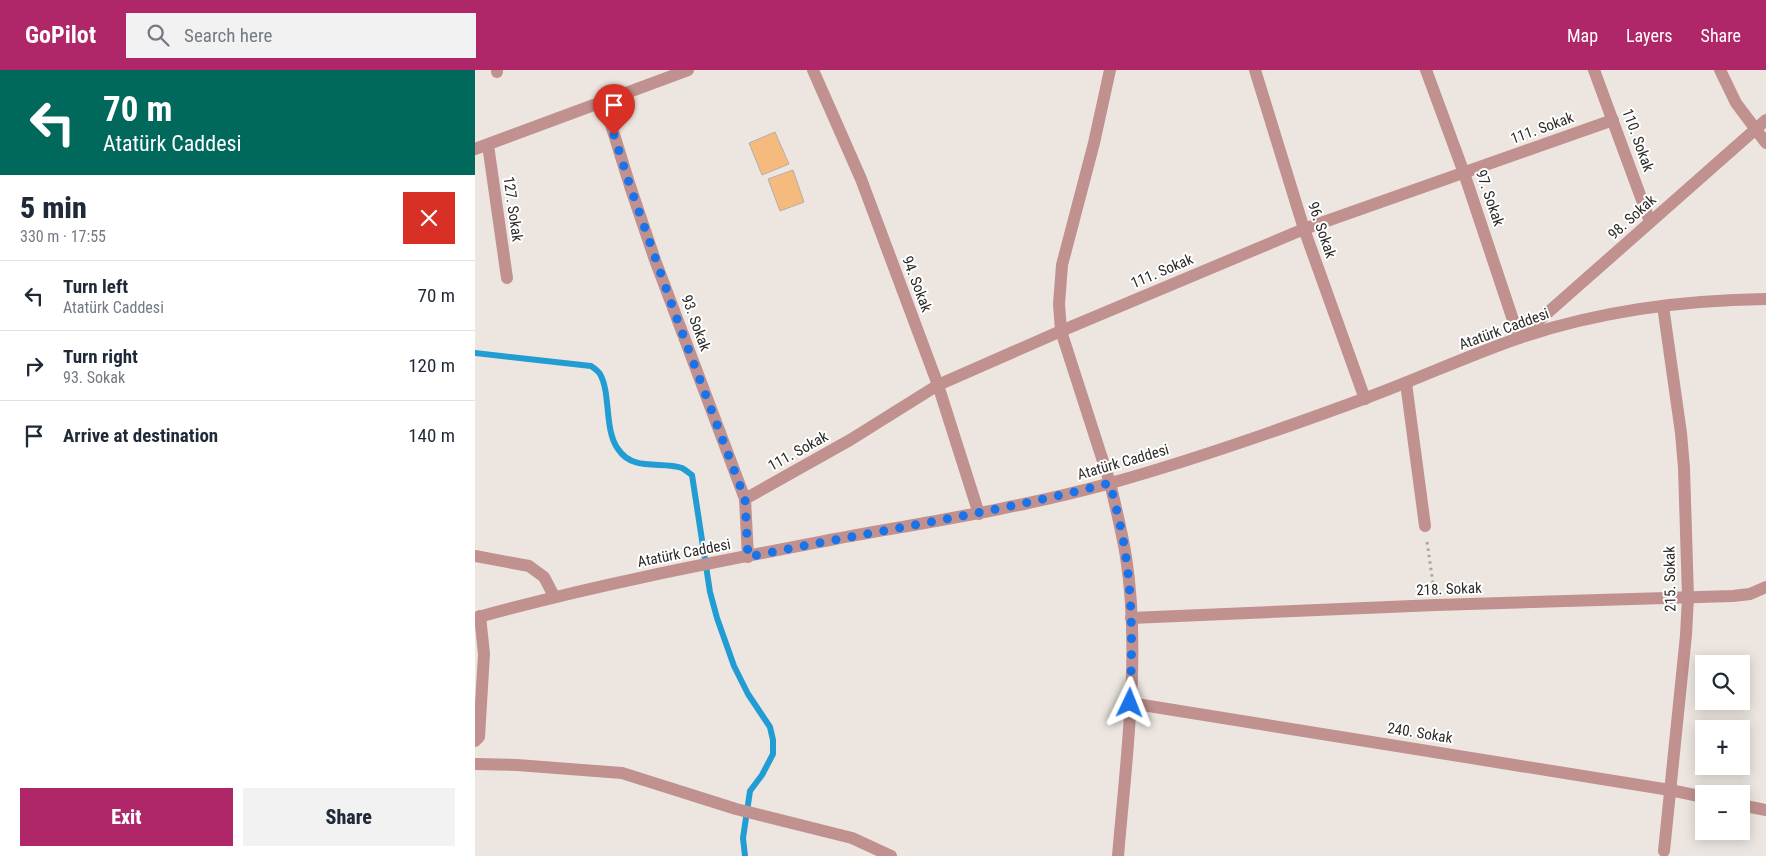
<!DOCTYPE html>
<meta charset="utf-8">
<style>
:root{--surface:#fff;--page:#f2f2f3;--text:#1f2937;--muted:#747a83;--line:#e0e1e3;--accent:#b02769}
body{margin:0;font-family:"Roboto Condensed",sans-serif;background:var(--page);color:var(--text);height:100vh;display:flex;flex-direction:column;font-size:19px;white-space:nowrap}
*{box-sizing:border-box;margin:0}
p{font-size:16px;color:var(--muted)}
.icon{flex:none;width:28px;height:28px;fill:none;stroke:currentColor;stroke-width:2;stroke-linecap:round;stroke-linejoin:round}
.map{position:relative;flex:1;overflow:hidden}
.sheet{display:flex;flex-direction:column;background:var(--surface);width:475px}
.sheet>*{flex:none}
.hud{background:#00695c;color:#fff;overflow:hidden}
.tools{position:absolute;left:1220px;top:585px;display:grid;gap:10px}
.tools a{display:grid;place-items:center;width:55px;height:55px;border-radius:0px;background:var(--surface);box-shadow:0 2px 12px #0003;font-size:25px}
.pin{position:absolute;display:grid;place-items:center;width:42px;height:42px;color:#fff;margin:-51px -21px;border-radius:50% 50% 50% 0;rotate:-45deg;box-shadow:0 0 5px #0007}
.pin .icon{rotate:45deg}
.me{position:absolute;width:55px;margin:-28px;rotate:2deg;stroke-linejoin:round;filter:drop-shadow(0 0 4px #0008)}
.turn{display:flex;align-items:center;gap:18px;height:105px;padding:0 20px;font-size:22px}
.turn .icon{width:65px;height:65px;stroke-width:2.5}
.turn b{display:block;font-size:35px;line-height:42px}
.round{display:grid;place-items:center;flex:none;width:52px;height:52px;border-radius:0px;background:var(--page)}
.headline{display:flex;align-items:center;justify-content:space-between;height:85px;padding:0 20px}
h1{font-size:30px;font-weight:800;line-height:38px}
.button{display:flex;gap:10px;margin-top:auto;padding:10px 20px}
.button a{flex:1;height:58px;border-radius:0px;background:var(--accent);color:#fff;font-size:20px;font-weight:800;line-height:58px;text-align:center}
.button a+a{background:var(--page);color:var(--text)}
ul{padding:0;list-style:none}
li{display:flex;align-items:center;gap:15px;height:70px;padding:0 20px;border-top:1px solid var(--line)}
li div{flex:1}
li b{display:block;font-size:19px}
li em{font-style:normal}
header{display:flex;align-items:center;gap:30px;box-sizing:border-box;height:70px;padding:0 25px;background:var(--accent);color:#fff}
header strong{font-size:24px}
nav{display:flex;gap:28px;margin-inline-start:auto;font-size:18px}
.search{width:350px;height:45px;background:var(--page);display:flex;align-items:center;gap:12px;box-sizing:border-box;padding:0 18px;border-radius:0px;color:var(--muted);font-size:19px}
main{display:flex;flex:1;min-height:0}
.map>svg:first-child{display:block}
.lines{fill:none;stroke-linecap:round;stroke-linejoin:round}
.stream{stroke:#219dd3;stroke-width:6}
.building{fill:#f5ba7e;stroke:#b5aea8}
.path{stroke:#aaa4a0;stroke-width:3;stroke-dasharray:2.5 4;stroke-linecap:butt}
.minor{stroke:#c0918e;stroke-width:12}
.tertiary{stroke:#c0918e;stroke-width:12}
.route{stroke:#1a73e8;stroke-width:9;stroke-dasharray:0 16.2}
.labels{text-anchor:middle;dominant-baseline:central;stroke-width:4;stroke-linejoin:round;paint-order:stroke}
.street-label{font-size:15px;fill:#2d2a28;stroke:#fff}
</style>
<header>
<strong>GoPilot</strong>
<div class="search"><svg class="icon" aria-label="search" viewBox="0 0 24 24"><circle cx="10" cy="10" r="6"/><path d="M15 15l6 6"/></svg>Search here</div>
<nav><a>Map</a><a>Layers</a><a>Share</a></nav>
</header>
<main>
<section class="sheet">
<div class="hud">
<div class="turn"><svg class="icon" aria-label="left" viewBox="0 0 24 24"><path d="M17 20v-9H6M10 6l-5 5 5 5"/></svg><div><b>70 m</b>Atatürk Caddesi</div></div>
</div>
<div class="headline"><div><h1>5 min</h1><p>330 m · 17:55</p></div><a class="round" style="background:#d93025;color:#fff"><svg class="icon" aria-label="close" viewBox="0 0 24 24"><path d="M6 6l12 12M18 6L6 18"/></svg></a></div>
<ul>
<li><svg class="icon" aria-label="left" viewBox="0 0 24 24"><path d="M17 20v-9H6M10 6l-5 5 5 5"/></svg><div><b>Turn left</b><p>Atatürk Caddesi</p></div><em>70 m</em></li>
<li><svg class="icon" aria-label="right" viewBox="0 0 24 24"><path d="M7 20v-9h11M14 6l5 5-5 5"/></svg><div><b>Turn right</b><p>93. Sokak</p></div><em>120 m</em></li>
<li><svg class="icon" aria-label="arrive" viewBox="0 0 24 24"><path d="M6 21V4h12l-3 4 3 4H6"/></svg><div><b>Arrive at destination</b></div><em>140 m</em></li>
</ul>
<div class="button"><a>Exit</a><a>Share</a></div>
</section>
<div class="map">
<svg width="1291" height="786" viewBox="0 0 1291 786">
<rect width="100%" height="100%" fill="#ede6e0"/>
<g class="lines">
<path class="stream" d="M0,283L116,296C119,298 123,301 125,304C136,323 129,360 143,379C158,402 186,391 207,398C211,400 214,403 217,405L235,522L242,548L259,596L273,624L295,657L298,670V684L287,705L275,721L268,768L270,786"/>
</g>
<g class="building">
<path d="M300,62L314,94L287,105L274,73Z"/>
<path d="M318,100L329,132L305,141L293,109Z"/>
</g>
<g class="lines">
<path class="path" d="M952,472L959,520"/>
<g class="minor">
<path d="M22,0V2"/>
<path d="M338,0L386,109L463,315L504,444"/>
<path d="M635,0L619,73L587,195L584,234L586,261L635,413"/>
<path d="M780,0L829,159L890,329"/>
<path d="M951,0L989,103L1044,268L1291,50"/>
<path d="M1119,0L1175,152"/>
<path d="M1245,0L1261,33L1291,73"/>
<path d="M129,32L155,116L180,190L270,429L273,487"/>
<path d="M13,75L32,208"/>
<path d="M1188,236L1206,363L1209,398L1213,527L1211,565L1189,781"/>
<path d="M931,313L950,456"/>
<path d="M270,429L375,370L463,315L586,261L829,159L1138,50"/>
<path d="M0,486L54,496L69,507L79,526"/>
<path d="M656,548L961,535L1258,526L1275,524L1291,517"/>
<path d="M655,633L1195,720L1229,727"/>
<path d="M0,671L4,667L9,584L5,546"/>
<path d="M0,694L42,695L147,703L261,739L377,768L416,786"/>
<path d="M1266,735L1291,740"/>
</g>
<g class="tertiary">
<path d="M0,79L213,0"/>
<path d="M635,413C641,438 647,462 651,487C666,583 651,690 643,786"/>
<path d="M0,548C118,515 240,492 360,469C453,452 545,438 636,413C722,389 807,359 891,328C943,309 994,285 1047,267C1125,241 1209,230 1291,229"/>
</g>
</g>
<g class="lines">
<path class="route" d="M139,65L155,116L199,241L270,429L273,487C394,462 515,444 635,413C641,438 648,463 651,488C658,536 657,585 655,633"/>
</g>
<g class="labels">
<g class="street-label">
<text transform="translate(1067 58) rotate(-20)">111. Sokak</text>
<text transform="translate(1163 70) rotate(70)">110. Sokak</text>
<text transform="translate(1015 128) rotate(71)">97. Sokak</text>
<text transform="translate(38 139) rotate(82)">127. Sokak</text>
<text transform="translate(1157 147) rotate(-42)">98. Sokak</text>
<text transform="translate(847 160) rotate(71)">96. Sokak</text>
<text transform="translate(687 201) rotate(-23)">111. Sokak</text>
<text transform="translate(442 214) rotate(69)">94. Sokak</text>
<text transform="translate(221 253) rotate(70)">93. Sokak</text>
<text transform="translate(1029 259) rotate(-20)">Atatürk Caddesi</text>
<text transform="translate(323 381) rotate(-29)">111. Sokak</text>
<text transform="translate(648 392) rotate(-16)">Atatürk Caddesi</text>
<text transform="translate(209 483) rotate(-11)">Atatürk Caddesi</text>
<text transform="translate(1195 509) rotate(-91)">215. Sokak</text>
<text transform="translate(974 519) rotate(-2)">218. Sokak</text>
<text transform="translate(945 663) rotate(9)">240. Sokak</text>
</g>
</g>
</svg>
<div class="tools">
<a><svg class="icon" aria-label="search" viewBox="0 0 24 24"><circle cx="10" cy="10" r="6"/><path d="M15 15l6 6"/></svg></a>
<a>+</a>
<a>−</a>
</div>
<div class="pin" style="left:139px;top:65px;background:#d93025"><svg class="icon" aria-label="arrive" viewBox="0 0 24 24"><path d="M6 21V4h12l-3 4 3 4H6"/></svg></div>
<svg class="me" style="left:655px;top:633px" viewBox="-20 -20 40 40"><path d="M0-17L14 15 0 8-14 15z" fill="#1a73e8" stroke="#fff" stroke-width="4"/></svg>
</div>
</main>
